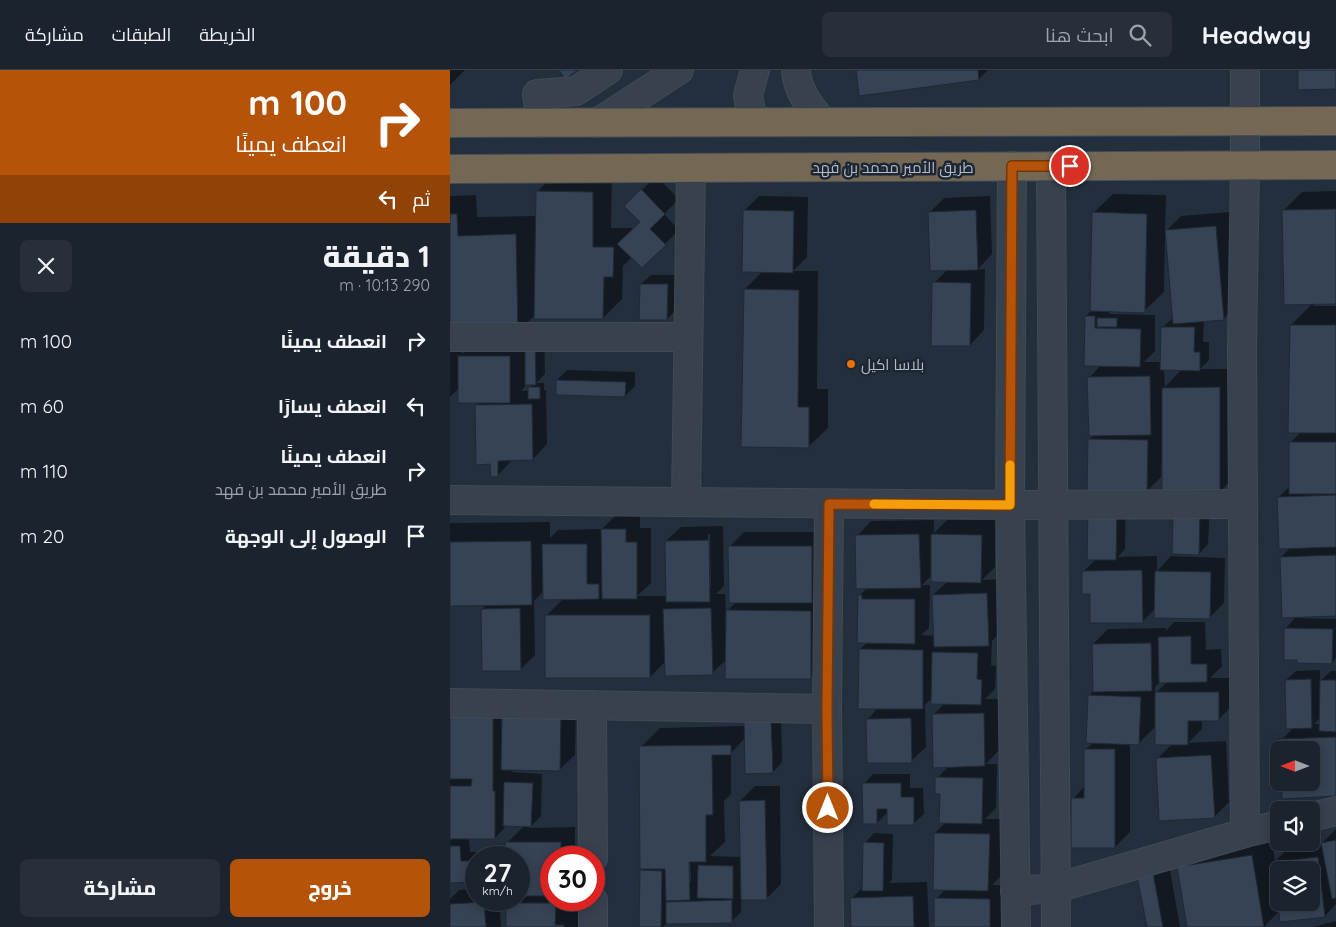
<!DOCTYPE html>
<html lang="ar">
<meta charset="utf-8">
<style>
:root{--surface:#1b232e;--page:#282f3a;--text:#f1f3f6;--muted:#a0a4aa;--line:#39404a;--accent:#b45309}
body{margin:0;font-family:Quicksand,Cairo,sans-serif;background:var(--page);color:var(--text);direction:rtl;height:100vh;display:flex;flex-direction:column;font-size:19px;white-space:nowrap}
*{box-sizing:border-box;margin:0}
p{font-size:16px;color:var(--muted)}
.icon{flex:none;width:28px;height:28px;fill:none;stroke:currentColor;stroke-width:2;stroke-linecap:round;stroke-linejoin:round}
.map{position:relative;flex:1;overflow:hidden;direction:ltr}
.details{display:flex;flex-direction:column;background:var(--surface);width:450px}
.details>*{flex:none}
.top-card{background:#b45309;color:#fff;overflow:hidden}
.needle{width:32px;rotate:270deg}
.buttons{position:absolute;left:820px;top:671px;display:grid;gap:10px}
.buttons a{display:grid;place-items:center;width:50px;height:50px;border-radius:8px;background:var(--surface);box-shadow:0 2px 12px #0003,0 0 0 1px var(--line);font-size:25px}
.speed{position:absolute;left:15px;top:776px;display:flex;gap:10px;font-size:25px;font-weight:700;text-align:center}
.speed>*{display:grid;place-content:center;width:65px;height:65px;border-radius:50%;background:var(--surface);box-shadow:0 2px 12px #0003,0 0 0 1px var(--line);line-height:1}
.speed small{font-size:12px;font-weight:400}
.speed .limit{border:8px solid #d22;background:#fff;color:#111}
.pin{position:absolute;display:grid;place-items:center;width:42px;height:42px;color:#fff;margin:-21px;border:2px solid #fff;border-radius:50%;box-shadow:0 1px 5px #0007}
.me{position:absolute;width:55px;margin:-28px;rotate:0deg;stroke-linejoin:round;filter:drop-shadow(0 0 4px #0008)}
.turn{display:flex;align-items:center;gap:18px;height:105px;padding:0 20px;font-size:22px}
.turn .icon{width:65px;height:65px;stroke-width:2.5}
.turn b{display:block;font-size:35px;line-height:42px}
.then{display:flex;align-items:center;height:48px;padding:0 20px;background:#0003;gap:10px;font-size:19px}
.round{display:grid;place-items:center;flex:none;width:52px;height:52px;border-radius:8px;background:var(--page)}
.head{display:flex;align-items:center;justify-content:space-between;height:85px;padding:0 20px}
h1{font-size:30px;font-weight:800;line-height:38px}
.cta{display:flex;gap:10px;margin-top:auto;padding:10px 20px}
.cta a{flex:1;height:58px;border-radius:8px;background:var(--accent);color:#fff;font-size:20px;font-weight:800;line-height:58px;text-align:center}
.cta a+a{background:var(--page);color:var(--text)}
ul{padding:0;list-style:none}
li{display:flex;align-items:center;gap:15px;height:65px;padding:0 20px}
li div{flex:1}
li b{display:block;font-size:19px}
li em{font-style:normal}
header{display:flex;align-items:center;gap:30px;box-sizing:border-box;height:70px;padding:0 25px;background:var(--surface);border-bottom:1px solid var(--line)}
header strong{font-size:24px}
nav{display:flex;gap:28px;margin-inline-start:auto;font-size:18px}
.search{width:350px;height:45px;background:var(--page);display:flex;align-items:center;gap:12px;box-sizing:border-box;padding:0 18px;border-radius:8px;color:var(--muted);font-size:19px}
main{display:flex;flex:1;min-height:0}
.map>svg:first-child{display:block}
.shadow{fill:#0007;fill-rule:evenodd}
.building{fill:#364354;stroke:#1f2835;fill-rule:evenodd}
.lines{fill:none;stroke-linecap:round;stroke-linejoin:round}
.minor-casing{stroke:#414a57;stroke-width:30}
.highway-casing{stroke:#434c59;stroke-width:30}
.minor{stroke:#38414e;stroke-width:28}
.highway{stroke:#746855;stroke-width:28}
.route-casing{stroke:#753606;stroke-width:12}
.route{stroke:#b45309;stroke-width:9}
.slow{stroke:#f59e0b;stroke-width:9}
.food-dot{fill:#e8710a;stroke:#1d2633;stroke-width:2}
.labels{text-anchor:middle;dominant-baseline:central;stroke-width:5;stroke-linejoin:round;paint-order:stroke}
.street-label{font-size:15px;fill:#b4bcc9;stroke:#1d2633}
.poi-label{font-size:15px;fill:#b4bcc9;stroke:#1d2633;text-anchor:start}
</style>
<header>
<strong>Headway</strong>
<div class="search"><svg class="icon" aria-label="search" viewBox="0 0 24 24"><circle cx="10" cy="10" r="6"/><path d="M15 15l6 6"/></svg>ابحث هنا</div>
<nav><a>الخريطة</a><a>الطبقات</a><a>مشاركة</a></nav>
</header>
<main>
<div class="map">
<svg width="886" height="857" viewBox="0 0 886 857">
<rect width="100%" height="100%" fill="#242f3e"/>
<g class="shadow">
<path d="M0,0H15L0,15Z"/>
<path d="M407,0H538L529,9Z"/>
<path d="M106,102L162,103L161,158H182V160L191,151L176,136L206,106L229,129L214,144L229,160L192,197L182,187L173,196L172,229L153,248L86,244L68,262L12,263V284L24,272L94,262L95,304L86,313H94V320H96L97,374L83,389H63L48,405L42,393L27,336L31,332L10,317L0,327V126L26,125L27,147L87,146V122ZM84,313L80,318V320L71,321L75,317V314Z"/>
<path d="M886,121V233L864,234V236H886V545L831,487L841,477L829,427L840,416V373L851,362L841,255L862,234L833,141L852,122Z"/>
<path d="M663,124L716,125L715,162L731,146L780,142L788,234L773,249L754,250L753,272H759V290L750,299H789V402L770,422L711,394V407L696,422L640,369L644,365L639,308L651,295L636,246L641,241L643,143ZM715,163H717L724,247L713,257L712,292H694L705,281V245L659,244V241H694L714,222ZM714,299H732L715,317Z"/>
<path d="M309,126L358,127L357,187L343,201H368L367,319H378V358L358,377L295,219L313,201L294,141Z"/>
<path d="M540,126L542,184L528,199H535L534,260L520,275L484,213L497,200L479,143L494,128Z"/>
<path d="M201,205H227V239L217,249L191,214Z"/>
<path d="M117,300L185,302V316L175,326L107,310Z"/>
<path d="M676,428L675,479L668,487L707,486V501L721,486L775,488L774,533L759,548L706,538L693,551L641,522L633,502L646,489Z"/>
<path d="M734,434L760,435L758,474L749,484Z"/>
<path d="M167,444H190V458H201V513L187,526H217L216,471L231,457L273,456L274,516L266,524H275L276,542L286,532L279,477L294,462H376L380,589L360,608L277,589L262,603L216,591L200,607L97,545L113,529L94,521L84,531L85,585L70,600L32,539L38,534H0V453L100,452V468L108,460L152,459ZM258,464H260L261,518H259Z"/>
<path d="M484,450V463L497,450H546L545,497L532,510L551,509L553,560L542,571L541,595L546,596L545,619L535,629H548L549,680L536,694H547L546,738L535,749H554L552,805L542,815H554V857H485L486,829L496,819L485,763L496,752L487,708L499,696L483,645L495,633L482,628L475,635L476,677L461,691L418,649L429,637L410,579L418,572L409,526L417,518L407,466L421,451ZM482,505L498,511L483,525L485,566L471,565L479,558L480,515H472Z"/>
<path d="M845,548L886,549V588L882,593L848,589L836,558Z"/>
<path d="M724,552H755L756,580L771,579L772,596L760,608H783V635L768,650H752V659L738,673L776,671L779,732L764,747L707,689L722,674L706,656L689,673H680V762L665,777L623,729L635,716V680L644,672L639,626L644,620L643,574L658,559L716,558V561ZM710,612H717L705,624V617Z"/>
<path d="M870,600V611L881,601H886V725L861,712V680H831V670L843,658L836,610L846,601ZM870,648V654H864Z"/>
<path d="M126,629L125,685L110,699H62V702L92,704L91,746L79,758L125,757V788H101V830H120V840H128V857H57V833L61,830H69V788L57,773L74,756L57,755L45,768H19L20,782H31V788H26V806L22,811L0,812V771L3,767H0V636Z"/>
<path d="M331,642L332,692L323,702L295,668L281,683V724L274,731L275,772L260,786L291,787L290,731L305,716H330L331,814L316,829H291V842L281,852L217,853L213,857H190L191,801L194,798L191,677L210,658L295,656V653L305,643ZM238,786H240L241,812H238Z"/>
<path d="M423,704H460V718H473L474,744L464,753L438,742L427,753L414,714Z"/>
<path d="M886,759V834L875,846L830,840L814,857H739L728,798L748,779L821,766L825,791L839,778L871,774ZM829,800H861V832H829Z"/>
<path d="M424,763L443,764L442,810L439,813L477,812L479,857H402L401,829L414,816L415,773Z"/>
<path d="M718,789L730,857H698L688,806Z"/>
<path d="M26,819V830H49L51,857H0V829L9,820Z"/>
<path d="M886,851V857H863Z"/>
</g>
<g class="building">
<path d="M109,0H128L115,9Z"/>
<path d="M406,0H528L529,10L409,26Z"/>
<path d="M848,0H886V19L848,20Z"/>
<path d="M191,119L215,144L200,159L216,175L192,198L167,174L190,152L174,136Z"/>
<path d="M86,121L143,122V177H164L163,207H154L153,249H84Z"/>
<path d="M886,139V234L834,235L832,140Z"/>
<path d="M293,140L344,141L343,203L292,202Z"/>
<path d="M526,140L528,200L480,201L478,142Z"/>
<path d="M642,142L697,144L695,243L640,241Z"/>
<path d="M0,144H7L8,166L66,164L68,263L0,258Z"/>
<path d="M766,156L774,250L723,254L715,160Z"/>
<path d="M482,212L521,213L520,276H481Z"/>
<path d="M190,214H218L217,250H189Z"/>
<path d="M294,219L349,220L348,337H359V378L291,377Z"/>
<path d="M635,246H645V258L691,259L690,297L634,296Z"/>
<rect x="647" y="248" width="20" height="9"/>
<path d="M840,255H886V363H838Z"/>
<path d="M711,257H745L744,282H750V301L710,300Z"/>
<path d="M75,271H85L86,315H75Z"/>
<rect x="8" y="286" width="52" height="47"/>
<path d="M700,306L701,365L639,366L637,307Z"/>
<path d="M106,310L176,312L175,327L106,325Z"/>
<rect x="78" y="317" width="12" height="12"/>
<path d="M770,317V423H712V318Z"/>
<path d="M82,334L83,390L48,391V407H41L40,394L26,395L25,335Z"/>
<path d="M638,369L698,370L697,423L637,422Z"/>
<rect x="839" y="372" width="47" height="52"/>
<path d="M886,425V477L829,479L827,427Z"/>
<path d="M638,437H667L666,490H637Z"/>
<path d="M723,444H750L749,485L722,484Z"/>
<path d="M151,459H176V472H187V529H152Z"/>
<path d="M469,464L471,518L406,519L405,465Z"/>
<path d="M481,464L532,465L531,513L481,512Z"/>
<path d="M259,470L260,532H216L215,471Z"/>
<path d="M81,471L82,535L0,536V472Z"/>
<path d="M92,474H137V514H149V529L93,530Z"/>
<path d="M278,476H362V533H279Z"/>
<path d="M886,485V546L832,548L830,487Z"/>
<path d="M692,500L693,553H640V524H632V501Z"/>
<path d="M705,501L761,502L760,549L704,548Z"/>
<path d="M537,523L539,576L484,577L482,525Z"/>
<path d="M408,525H412V529H465V574L407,573Z"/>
<path d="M70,538L71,601H32L31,539Z"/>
<path d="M261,538L263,605L215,606L213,539Z"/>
<path d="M276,540L361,541V609H275Z"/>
<rect x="95" y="545" width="105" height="63"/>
<path d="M834,558L883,559L882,594L847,593V590H834Z"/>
<path d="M741,566V594H757V612L709,613L708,567Z"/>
<path d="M701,573L702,621L643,622L642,574Z"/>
<path d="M409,579L473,580V639H408Z"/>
<path d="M482,582L528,583L527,609L532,610L531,635L481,634Z"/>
<path d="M861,609L862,658L836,659L835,610Z"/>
<path d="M870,610H886V662L869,661Z"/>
<path d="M705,622H769V651H738V675H705Z"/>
<path d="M638,625L691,627L689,675L636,673Z"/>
<path d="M52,642L111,643L110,701L51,700Z"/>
<path d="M534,643L535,696L483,698L482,644Z"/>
<path d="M0,646L43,647V721H45V769H0V716H21L22,709H0Z"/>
<path d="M461,648L462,693H417L416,649Z"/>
<path d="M321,651L323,703L295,704L294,652Z"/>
<path d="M886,667V726L832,729L831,712H861V680H830L829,669Z"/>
<path d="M281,675V685H262L263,745H256V792H239L240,830L216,831L215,799H190L189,676Z"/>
<path d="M634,679H665V778H621V728H634Z"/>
<path d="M761,685L765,748L709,751L706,688Z"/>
<path d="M485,707L533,708L532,754L489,753L490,724H485Z"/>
<path d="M54,712L83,713L81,757L53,756Z"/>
<path d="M412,713H451V727H464V755H437V739H427V754H413Z"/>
<path d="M315,730L317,830H291L289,731Z"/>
<path d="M484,763L540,764L538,821L483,820Z"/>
<path d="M886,770V828L882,829L871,773Z"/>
<path d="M55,772H111V788H101V826H69V788H56Z"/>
<path d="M413,772L434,773L433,821H412Z"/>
<path d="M0,776H10L11,791H21L22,812L0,813Z"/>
<path d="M802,785L814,857H737L727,797Z"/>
<path d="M868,787L875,847L830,852L823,792ZM829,800H861V832H829Z"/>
<path d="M248,795L283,796V829L247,828Z"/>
<path d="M190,800L212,801L211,857H189Z"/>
<path d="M703,803L713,857H697L687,806Z"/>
<path d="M463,826L464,857H401L400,828Z"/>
<path d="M484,828L540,829V857H484Z"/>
<path d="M282,830V853L216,854V832Z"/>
<path d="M34,832L36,857H0V834Z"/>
<path d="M56,833H106L105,855H114V857H56Z"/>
</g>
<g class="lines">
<defs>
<g id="minor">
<path d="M346,0C347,21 360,37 373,52"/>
<path d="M795,0V95L792,278L795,763"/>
<path d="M303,52L298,25L305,0"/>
<path d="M91,53L87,24L126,21L158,0"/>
<path d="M147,53L229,0"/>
<path d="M562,96L560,435L566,857"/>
<path d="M601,96L606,857"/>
<path d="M0,267H238"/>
<path d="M0,430L574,435L793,434"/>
<path d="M236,432L241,98"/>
<path d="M0,633L377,639"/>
<path d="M142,635L143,788"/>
<path d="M861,747L886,741"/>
<path d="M565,821L606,818L795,763L829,755"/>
<path d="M143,830V857"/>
<path d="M379,857L377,639L379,434"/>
</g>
<g id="highway">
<path d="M0,53L886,51"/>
<path d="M0,99L886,95"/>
</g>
</defs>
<use href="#minor" class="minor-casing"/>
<use href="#highway" class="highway-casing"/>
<use href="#minor" class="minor"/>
<use href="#highway" class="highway"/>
</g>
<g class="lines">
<defs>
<path id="route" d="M378,738L377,639L379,434L560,435L562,96H620"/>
</defs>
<use href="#route" class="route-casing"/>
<use href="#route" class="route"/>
<path class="slow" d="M424,434L560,435V395"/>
</g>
<circle class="food-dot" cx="401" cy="294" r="5"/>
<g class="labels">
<g class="street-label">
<text x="443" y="97">طريق الأمير محمد بن فهد</text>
</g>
<g class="poi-label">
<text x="411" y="294">بلاسا اكيل</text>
</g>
</g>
</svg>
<div class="buttons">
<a><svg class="needle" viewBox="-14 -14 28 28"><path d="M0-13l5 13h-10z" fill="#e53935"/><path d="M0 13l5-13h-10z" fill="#a0a4aa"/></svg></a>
<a><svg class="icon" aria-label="sound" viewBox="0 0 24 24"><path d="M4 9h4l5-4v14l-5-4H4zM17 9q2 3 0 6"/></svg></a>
<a><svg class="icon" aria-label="layers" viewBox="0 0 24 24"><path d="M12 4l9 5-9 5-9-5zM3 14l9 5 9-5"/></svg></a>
</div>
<div class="speed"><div>27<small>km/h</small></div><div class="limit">30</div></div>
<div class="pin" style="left:620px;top:96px;background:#d93025"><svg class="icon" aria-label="arrive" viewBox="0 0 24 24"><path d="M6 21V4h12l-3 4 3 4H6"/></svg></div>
<svg class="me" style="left:378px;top:738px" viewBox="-20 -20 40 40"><circle r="17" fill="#b45309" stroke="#fff" stroke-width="3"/><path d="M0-11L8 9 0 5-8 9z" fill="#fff"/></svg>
</div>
<section class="details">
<div class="top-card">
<div class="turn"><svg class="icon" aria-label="right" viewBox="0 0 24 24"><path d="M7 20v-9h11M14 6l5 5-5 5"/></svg><div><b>100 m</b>انعطف يمينًا</div></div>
<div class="then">ثم<svg class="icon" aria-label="left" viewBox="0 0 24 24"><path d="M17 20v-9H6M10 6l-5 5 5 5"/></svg></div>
</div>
<div class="head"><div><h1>1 دقيقة</h1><p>290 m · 10:13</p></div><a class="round"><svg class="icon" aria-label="close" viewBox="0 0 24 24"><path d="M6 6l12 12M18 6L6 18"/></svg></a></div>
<ul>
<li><svg class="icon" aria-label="right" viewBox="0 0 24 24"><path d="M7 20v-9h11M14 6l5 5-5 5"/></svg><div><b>انعطف يمينًا</b></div><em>100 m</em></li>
<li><svg class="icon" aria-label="left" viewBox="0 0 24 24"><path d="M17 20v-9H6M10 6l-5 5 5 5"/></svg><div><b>انعطف يسارًا</b></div><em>60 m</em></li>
<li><svg class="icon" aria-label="right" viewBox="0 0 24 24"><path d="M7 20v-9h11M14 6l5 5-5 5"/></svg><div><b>انعطف يمينًا</b><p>طريق الأمير محمد بن فهد</p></div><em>110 m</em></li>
<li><svg class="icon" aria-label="arrive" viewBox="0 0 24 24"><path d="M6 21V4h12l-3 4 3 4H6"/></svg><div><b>الوصول إلى الوجهة</b></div><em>20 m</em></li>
</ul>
<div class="cta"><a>خروج</a><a>مشاركة</a></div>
</section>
</main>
